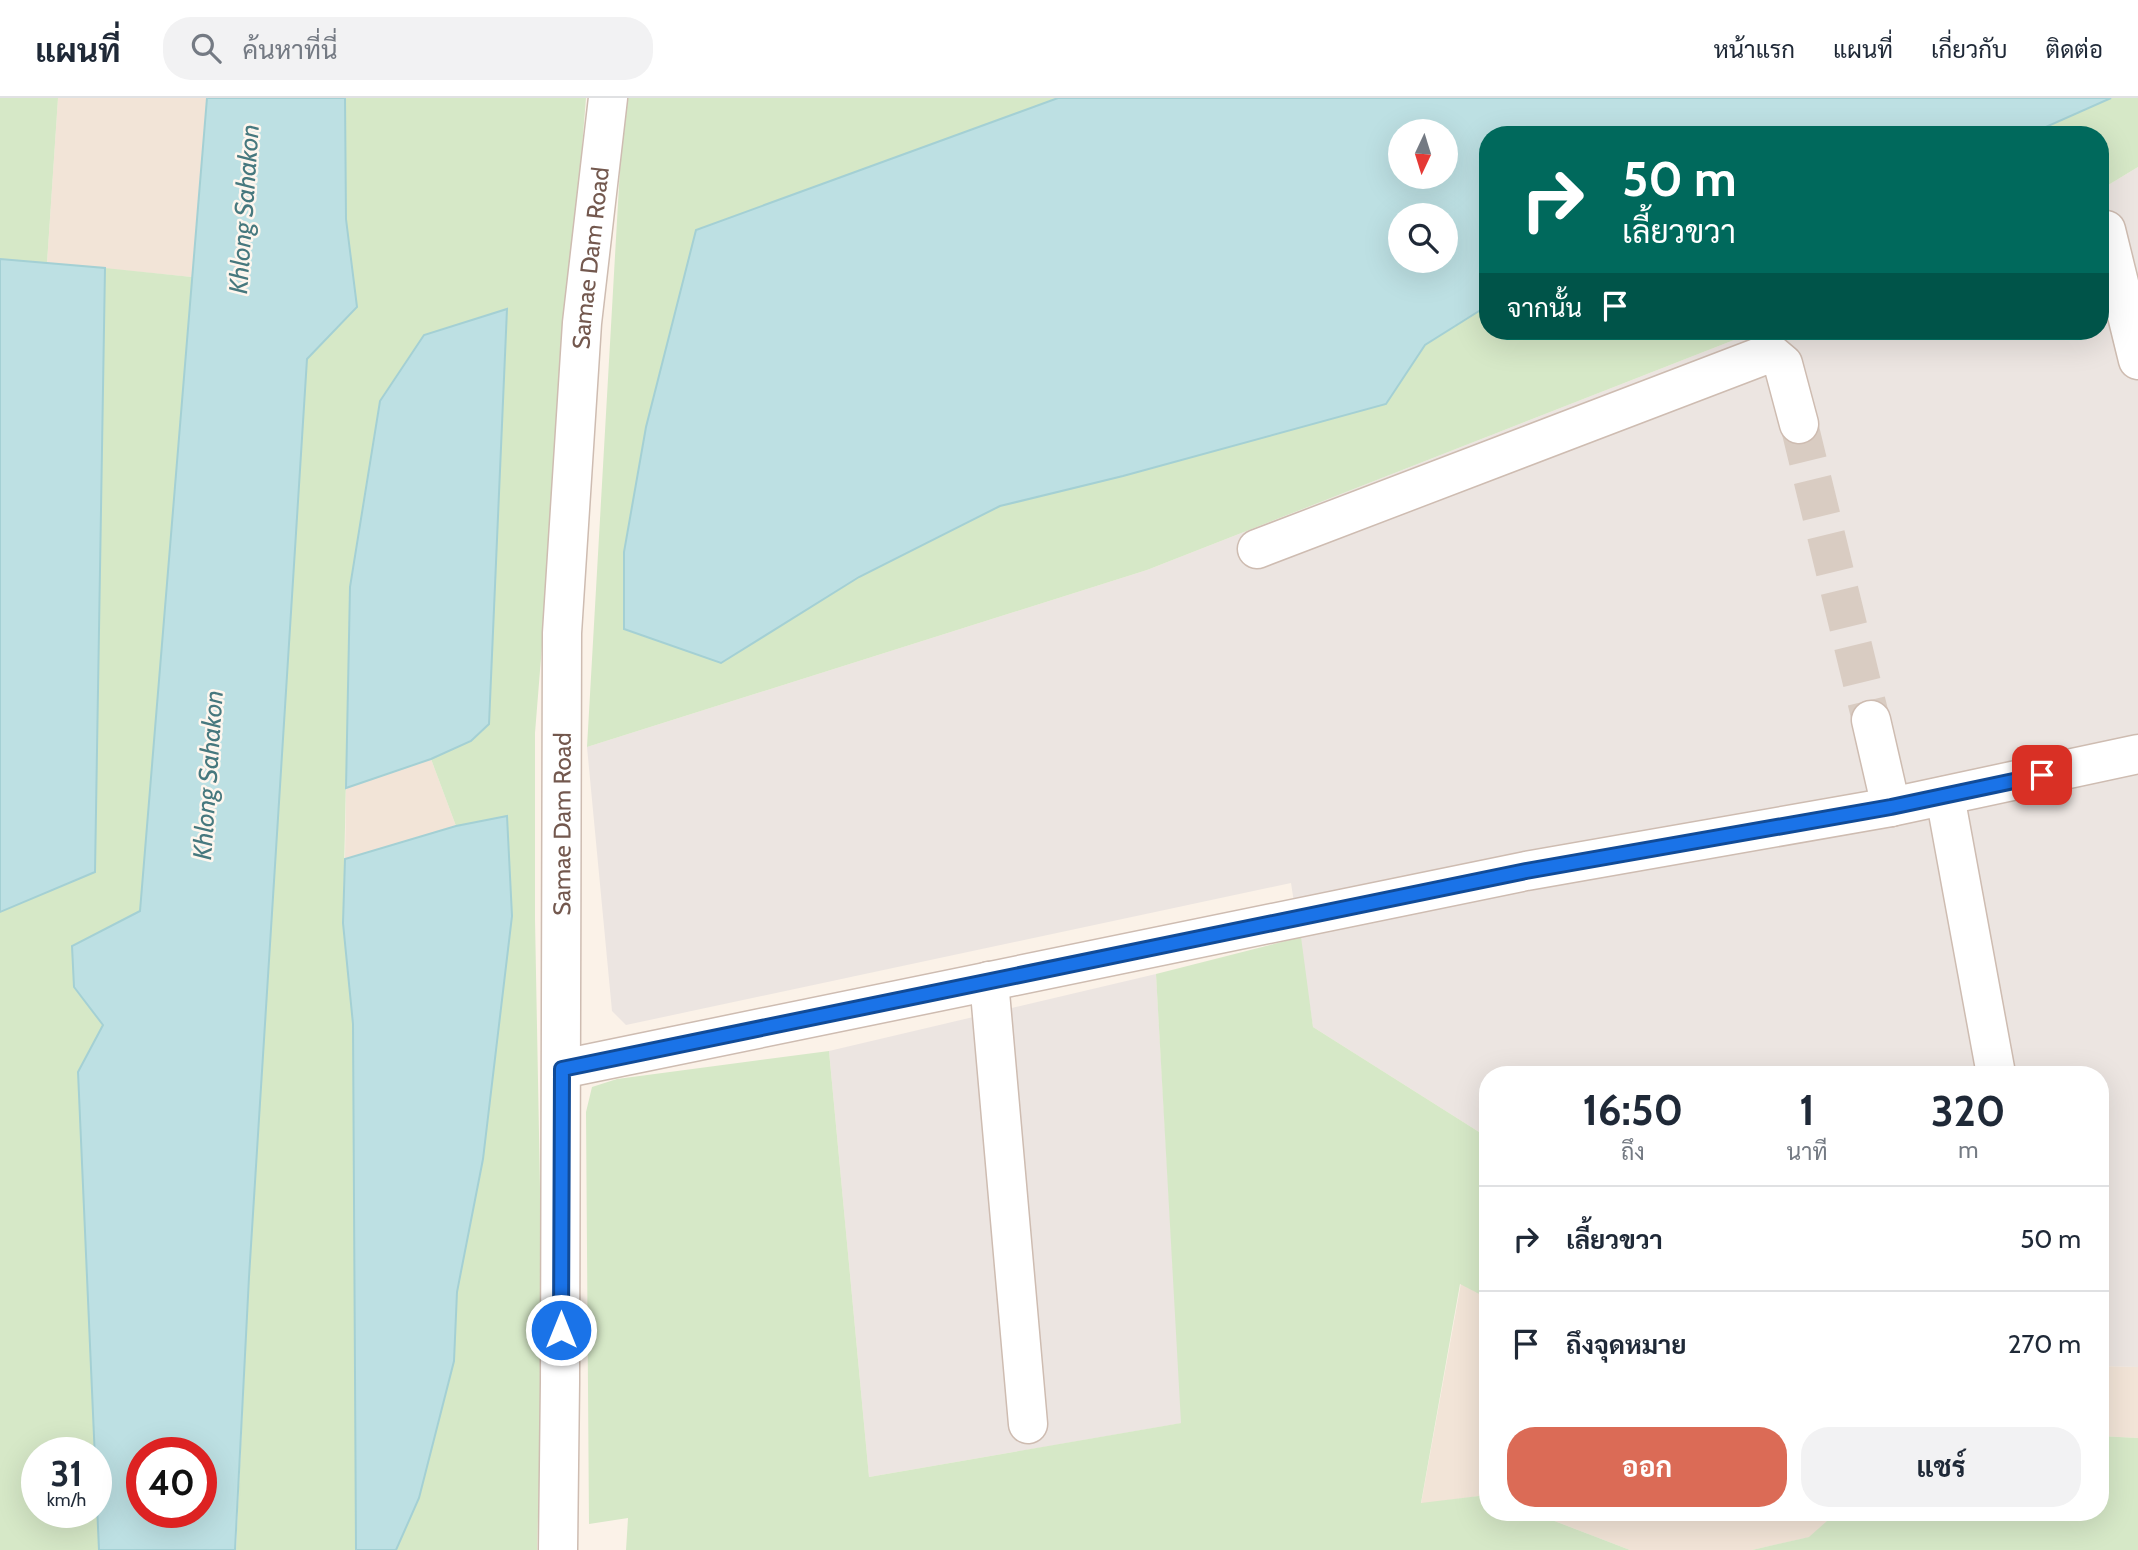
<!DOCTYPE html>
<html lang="th">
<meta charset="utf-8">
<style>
:root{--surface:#fff;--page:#f2f2f3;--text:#1f2937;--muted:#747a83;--line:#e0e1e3;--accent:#db6b56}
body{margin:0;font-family:Cabin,Sarabun,sans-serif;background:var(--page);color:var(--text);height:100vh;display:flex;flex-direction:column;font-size:26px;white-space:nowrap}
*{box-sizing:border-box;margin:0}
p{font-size:23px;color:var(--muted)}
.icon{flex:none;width:38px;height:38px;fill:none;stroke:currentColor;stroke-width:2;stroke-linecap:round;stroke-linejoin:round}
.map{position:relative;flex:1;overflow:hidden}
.sheet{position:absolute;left:1479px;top:968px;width:630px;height:455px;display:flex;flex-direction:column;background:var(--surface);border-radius:28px;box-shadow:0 7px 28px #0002}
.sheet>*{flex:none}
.hud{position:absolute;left:1479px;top:28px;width:630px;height:214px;border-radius:28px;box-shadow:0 7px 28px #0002;background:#00695c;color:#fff;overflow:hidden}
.needle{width:46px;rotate:184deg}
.fabs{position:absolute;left:1388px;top:21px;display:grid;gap:14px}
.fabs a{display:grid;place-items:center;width:70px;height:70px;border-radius:50%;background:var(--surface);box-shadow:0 7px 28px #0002;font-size:35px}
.speed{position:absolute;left:21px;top:1339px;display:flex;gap:14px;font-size:35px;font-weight:700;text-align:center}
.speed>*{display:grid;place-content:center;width:91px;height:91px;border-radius:50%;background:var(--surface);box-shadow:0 7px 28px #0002;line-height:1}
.speed small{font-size:18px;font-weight:400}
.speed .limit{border:10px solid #d22;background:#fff;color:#111}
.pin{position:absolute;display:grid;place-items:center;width:60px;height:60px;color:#fff;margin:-30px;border-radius:14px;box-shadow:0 4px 10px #0006}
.me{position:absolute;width:77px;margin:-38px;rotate:0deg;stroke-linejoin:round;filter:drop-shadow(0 0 5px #0008)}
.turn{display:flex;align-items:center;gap:24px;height:147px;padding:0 28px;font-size:32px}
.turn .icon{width:91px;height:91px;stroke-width:2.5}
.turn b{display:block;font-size:49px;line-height:60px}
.then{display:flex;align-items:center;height:66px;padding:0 28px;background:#0003;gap:14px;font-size:26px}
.eta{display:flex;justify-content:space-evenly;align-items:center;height:119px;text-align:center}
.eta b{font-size:42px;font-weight:700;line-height:49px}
.button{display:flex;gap:14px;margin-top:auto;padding:14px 28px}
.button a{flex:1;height:80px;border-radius:28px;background:var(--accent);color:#fff;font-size:28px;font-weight:700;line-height:80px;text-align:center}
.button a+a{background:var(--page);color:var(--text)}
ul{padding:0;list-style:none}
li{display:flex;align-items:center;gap:21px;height:105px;padding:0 28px;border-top:2px solid var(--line)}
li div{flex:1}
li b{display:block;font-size:26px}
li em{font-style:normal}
header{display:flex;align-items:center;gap:42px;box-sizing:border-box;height:98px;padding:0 35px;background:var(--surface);border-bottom:2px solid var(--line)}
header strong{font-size:33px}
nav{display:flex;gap:38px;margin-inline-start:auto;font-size:24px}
.search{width:490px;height:63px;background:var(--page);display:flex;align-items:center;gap:18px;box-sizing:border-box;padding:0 24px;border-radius:28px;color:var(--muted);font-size:26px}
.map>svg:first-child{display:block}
.residential{fill:#f2e4d7}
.industrial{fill:#ece5e1}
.green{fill:#d6e8c7}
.water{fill:#bde0e3;stroke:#a4d0d4;stroke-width:2;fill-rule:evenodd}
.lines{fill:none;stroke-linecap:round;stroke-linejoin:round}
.minor-tunnel{stroke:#d9ccc2;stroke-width:38;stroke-dasharray:38 19;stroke-linecap:butt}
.minor-casing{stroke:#cebcb1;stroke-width:41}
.minor{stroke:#fff;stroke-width:38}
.route-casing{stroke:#114b97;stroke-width:18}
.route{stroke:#1a73e8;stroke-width:12}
.labels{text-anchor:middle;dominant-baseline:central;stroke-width:5;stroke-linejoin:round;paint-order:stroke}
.street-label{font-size:24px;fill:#73584e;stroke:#fef6ee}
.water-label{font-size:26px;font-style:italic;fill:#46787e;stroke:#fef6ee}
</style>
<header>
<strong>แผนที่</strong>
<div class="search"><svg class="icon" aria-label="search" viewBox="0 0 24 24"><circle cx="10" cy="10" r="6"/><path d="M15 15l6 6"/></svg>ค้นหาที่นี่</div>
<nav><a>หน้าแรก</a><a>แผนที่</a><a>เกี่ยวกับ</a><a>ติดต่อ</a></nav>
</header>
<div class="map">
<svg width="2138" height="1452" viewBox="0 0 2138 1452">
<rect width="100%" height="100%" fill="#fbf2e8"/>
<g class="residential">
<path d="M58,0H207L192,179L47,165Z"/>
<path d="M431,661L456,728L345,761L346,690Z"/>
<path d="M1461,1185L1487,1200V1397L1421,1406Z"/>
<path d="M2100,1268L2138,1269V1340L2100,1338Z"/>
<path d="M1531,1414H1837L1810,1439L1752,1452H1630Z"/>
</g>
<g class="industrial">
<path d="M2138,69V1269L2100,1268V976H1488L1487,1039L1313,929L1291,785L626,927L612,913L587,649L1147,472L1757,233H2100V92Z"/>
<path d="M1156,876L1182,1325L869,1379L829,953Z"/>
</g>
<g class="green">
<path d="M0,0H58L47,165L0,161Z"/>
<path d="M345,0H586L535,635V821L543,1251L537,1452H396L419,1400L454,1263L457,1194L483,1061L512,818L507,718L456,728L431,661L471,643L489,626L507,211L380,303L350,489L343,825L353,926L356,1452H236L249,1179L307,260L357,209L346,121Z"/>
<path d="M624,0H1058L696,132L646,329L624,454L859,479L1000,408L1123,378L1386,306L1425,247L1487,208L1488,233H1757L1147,472L587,649Z"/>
<path d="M2111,0H2138V69L2100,92V37H2028Z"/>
<path d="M105,170L192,179L140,814L74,889L103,927L78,974L95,1354H37V1414H96V1374L99,1452H0V814L95,774Z"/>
<path d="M1301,839L1313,929L1487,1039V1200L1460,1186L1421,1405L1487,1397L1488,1414H1531L1630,1452H626L628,1420L589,1426L586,1014L592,989L617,981L829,953L869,1379L1181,1325L1156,876Z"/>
<path d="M2100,1338L2138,1340V1452H1752L1809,1439L1837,1414H2100Z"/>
</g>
<g class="water">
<path d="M207,0H345L346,121L357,209L307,261L249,1179L235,1452H99L78,974L103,927L74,889L72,848L140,813ZM201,1354V1414H142V1354Z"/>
<path d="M1058,0H2111L2028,37H1488L1487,208L1425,247L1386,306L1123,378L1000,408L859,479L721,565L624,531V454L646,329L696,132ZM1446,33V79H1400V33ZM1446,117V163H1400V117Z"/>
<path d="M0,161L105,170L95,774L0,814Z"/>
<path d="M507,211L489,626L471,643L431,661L346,690L350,489L380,303L424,237Z"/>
<path d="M507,718L512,818L483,1061L457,1194L454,1263L419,1400L396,1452H356L353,926L343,825L345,761L456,728Z"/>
</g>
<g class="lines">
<path class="minor-tunnel" d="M1799,326L1871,622"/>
<defs>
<g id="minor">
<path d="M2106,132L2138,262"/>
<path d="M1257,451L1770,255L1783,266L1799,326"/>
<path d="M1871,622L1891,709"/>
<path d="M1945,698L1996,976"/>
<path d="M989,883L1028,1326"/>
<path d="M562,971L1526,773L1891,709L2138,656"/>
<path id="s1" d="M558,1452L560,1284L562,535L582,225L608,0"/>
</g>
</defs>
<use href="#minor" class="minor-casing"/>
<use href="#minor" class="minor"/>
</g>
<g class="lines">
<defs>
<path id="route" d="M561,1232L562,971L1526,773L1891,709L2042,677"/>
</defs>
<use href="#route" class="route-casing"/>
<use href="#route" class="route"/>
</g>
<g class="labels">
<g class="street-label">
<text stroke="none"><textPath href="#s1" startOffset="1293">Samae Dam Road</textPath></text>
<text stroke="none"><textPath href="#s1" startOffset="726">Samae Dam Road</textPath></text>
</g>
<g class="water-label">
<text transform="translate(244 111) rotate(-86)">Khlong Sahakon</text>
<text transform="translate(208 677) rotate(-86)">Khlong Sahakon</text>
</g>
</g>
</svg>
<div class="fabs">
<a><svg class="needle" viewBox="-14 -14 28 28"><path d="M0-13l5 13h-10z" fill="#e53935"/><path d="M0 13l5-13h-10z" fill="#747a83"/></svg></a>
<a><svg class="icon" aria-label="search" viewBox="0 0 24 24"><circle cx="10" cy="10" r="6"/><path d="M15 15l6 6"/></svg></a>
</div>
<div class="speed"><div>31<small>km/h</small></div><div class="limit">40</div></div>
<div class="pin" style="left:2042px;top:677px;background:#d93025"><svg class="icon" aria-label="arrive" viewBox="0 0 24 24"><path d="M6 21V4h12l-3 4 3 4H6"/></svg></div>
<svg class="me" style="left:561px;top:1232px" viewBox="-20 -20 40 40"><circle r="17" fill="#1a73e8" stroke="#fff" stroke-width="3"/><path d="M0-11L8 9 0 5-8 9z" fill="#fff"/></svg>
<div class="hud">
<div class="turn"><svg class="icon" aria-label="right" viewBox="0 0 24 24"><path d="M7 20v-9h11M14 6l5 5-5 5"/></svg><div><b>50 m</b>เลี้ยวขวา</div></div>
<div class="then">จากนั้น<svg class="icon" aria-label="arrive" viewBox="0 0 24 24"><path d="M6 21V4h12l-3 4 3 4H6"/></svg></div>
</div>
<section class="sheet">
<div class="eta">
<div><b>16:50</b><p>ถึง</p></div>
<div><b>1</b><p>นาที</p></div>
<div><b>320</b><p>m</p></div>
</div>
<ul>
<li><svg class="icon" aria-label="right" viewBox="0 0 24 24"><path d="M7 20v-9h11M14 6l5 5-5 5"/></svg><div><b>เลี้ยวขวา</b></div><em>50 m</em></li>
<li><svg class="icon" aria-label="arrive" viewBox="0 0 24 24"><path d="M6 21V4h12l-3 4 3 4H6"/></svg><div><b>ถึงจุดหมาย</b></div><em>270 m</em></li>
</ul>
<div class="button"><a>ออก</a><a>แชร์</a></div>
</section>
</div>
